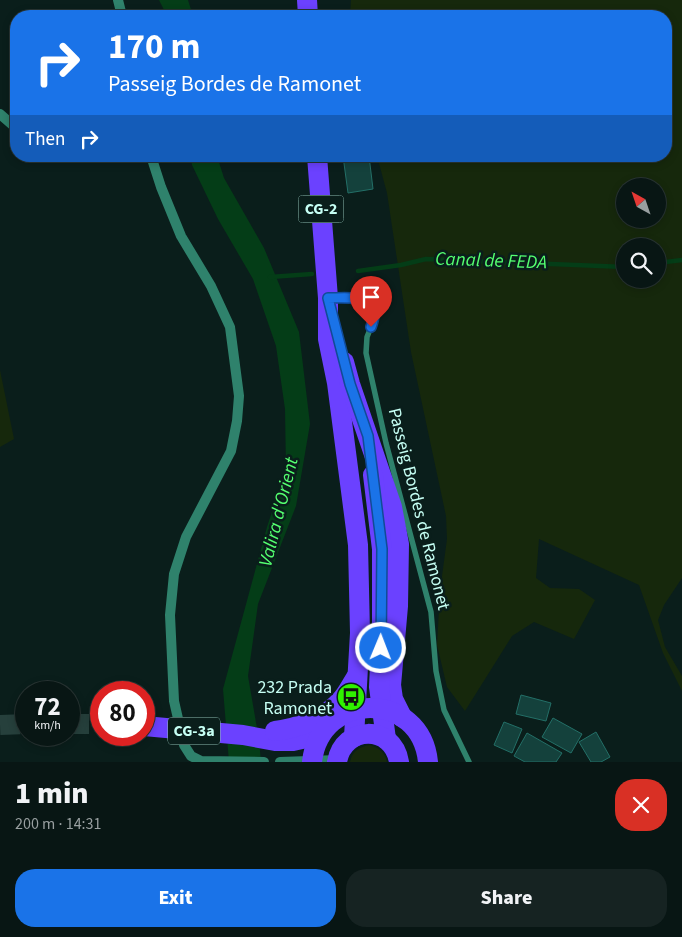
<!DOCTYPE html>
<meta charset="utf-8">
<style>
:root{--surface:#081614;--page:#162322;--text:#f1f3f6;--muted:#989fa0;--line:#293534;--accent:#1a73e8}
body{margin:0;font-family:"Source Sans 3",sans-serif;background:var(--page);color:var(--text);height:100vh;display:flex;flex-direction:column;font-size:19px;white-space:nowrap}
*{box-sizing:border-box;margin:0}
p{font-size:16px;color:var(--muted)}
.icon{flex:none;width:28px;height:28px;fill:none;stroke:currentColor;stroke-width:2;stroke-linecap:round;stroke-linejoin:round}
.map{position:relative;height:762px;overflow:hidden}
.drawer{display:flex;flex-direction:column;background:var(--surface);flex:1}
.drawer>*{flex:none}
.top-card{position:absolute;left:10px;top:10px;width:662px;height:152px;border-radius:20px;box-shadow:0 2px 8px #0003,0 0 0 1px var(--line);background:#1a73e8;color:#fff;overflow:hidden}
.needle{width:32px;rotate:320deg}
.controls{position:absolute;left:616px;top:178px;display:grid;gap:10px}
.controls a{display:grid;place-items:center;width:50px;height:50px;border-radius:50%;background:var(--surface);box-shadow:0 2px 8px #0003,0 0 0 1px var(--line);font-size:25px}
.speed{position:absolute;left:15px;top:681px;display:flex;gap:10px;font-size:25px;font-weight:700;text-align:center}
.speed>*{display:grid;place-content:center;width:65px;height:65px;border-radius:50%;background:var(--surface);box-shadow:0 2px 8px #0003,0 0 0 1px var(--line);line-height:1}
.speed small{font-size:12px;font-weight:400}
.speed .limit{border:8px solid #d22;background:#fff;color:#111}
.pin{position:absolute;display:grid;place-items:center;width:42px;height:42px;color:#fff;margin:-51px -21px;border-radius:50% 50% 50% 0;rotate:-45deg;box-shadow:0 0 5px #0007}
.pin .icon{rotate:45deg}
.me{position:absolute;width:55px;margin:-28px;rotate:1deg;stroke-linejoin:round;filter:drop-shadow(0 0 4px #0008)}
.turn{display:flex;align-items:center;gap:18px;height:105px;padding:0 15px;font-size:22px}
.turn .icon{width:65px;height:65px;stroke-width:2.5}
.turn b{display:block;font-size:35px;line-height:42px}
.then{display:flex;align-items:center;height:48px;padding:0 15px;background:#0003;gap:10px;font-size:19px}
.round{display:grid;place-items:center;flex:none;width:52px;height:52px;border-radius:20px;background:var(--page)}
.headline{display:flex;align-items:center;justify-content:space-between;height:85px;padding:0 15px}
h1{font-size:30px;font-weight:800;line-height:38px}
.action{display:flex;gap:10px;margin-top:auto;padding:10px 15px}
.action a{flex:1;height:58px;border-radius:20px;background:var(--accent);color:#fff;font-size:20px;font-weight:800;line-height:58px;text-align:center}
.action a+a{background:var(--page);color:var(--text)}
.map>svg:first-child{display:block}
.green{fill:#16280c;fill-rule:evenodd}
.water{fill:#043d17}
.lines{fill:none;stroke-linecap:round;stroke-linejoin:round}
.stream{stroke:#043d17;stroke-width:4.5}
.building{fill:#14413c;stroke:#236f67}
.highway-tunnel{stroke:#26403c;stroke-width:20;stroke-dasharray:20 10;stroke-linecap:butt}
.lane{stroke:#2f826c;stroke-width:5.5}
.street{stroke:#2f826c;stroke-width:10}
.highway{stroke:#6b41ff;stroke-width:20}
.route-casing{stroke:#114b97;stroke-width:12}
.route{stroke:#1a73e8;stroke-width:9}
.labels{text-anchor:middle;dominant-baseline:central;stroke-width:5;stroke-linejoin:round;paint-order:stroke}
.shield{fill:#0a1e1b;stroke:#8ebcb3;stroke-width:1}
.shield-label{font-size:16px;font-weight:bold;fill:#c6fff4}
.street-label{font-size:18px;fill:#c6fff4;stroke:#0a1e1b}
.poi-label{font-size:18px;fill:#c6fff4;stroke:#0a1e1b;text-anchor:end}
.water-label{font-size:19px;font-style:italic;fill:#54ff70;stroke:#0a1e1b}
</style>
<div class="map">
<svg width="682" height="762" viewBox="0 0 682 762">
<rect width="100%" height="100%" fill="#0a1e1b"/>
<g class="green">
<path d="M351,0H682V578L664,605L658,620L665,647L682,676V691L663,653L639,585L539,539L536,578L550,588L579,589L595,600L574,639L534,622L512,636L465,711L447,687L437,645L440,591L447,539L446,516L411,352L387,193L377,156H666V16H350ZM625,186H658V219H625ZM625,246H658V279H625Z"/>
<path d="M0,370L14,439L0,447Z"/>
<path d="M370,745C379,748 385,752 387,762H350C352,751 359,747 370,745Z"/>
</g>
<g class="water">
<path d="M159,0H188L193,16H167Z"/>
<path d="M191,156H217L224,178L264,248L299,332L310,424L296,506L258,604L248,676L259,740L261,762H229L223,689L267,527L286,469L285,409L276,346L253,279L218,219L192,165Z"/>
</g>
<g class="lines">
<g class="stream">
<path d="M658,263L682,260"/>
<path d="M358,271L401,265L426,259L625,267"/>
<path d="M270,277L312,274"/>
</g>
</g>
<g class="building">
<path d="M343,156H369L373,189L348,193Z"/>
<path d="M521,695L551,703L546,721L516,714Z"/>
<path d="M553,718L582,734L571,753L542,737Z"/>
<path d="M504,722L522,729L512,753L494,745Z"/>
<path d="M596,732L610,757L601,762H591L579,742Z"/>
<path d="M527,733L562,753L556,762H525L514,756Z"/>
</g>
<g class="lines">
<g class="highway-tunnel">
<path d="M69,724H101"/>
<path d="M0,725L26,724"/>
</g>
<path class="lane" d="M330,298L362,299L369,302L374,310L375,317L367,337L366,353L386,443L431,612L436,671L444,710L469,762"/>
<g class="street">
<path d="M118,0L122,16"/>
<path d="M0,114L16,128"/>
<path d="M151,156L161,187L181,236L211,286L230,327L239,396L237,421L231,451L186,537L174,574L170,615L174,701L184,745L191,756L201,761L264,762"/>
<path d="M280,762L338,760"/>
</g>
<g class="highway">
<path d="M307,0L308,16"/>
<path d="M317,156L328,298V339L337,383L358,545L360,633L354,737"/>
<path d="M344,362L350,384L392,507L399,544L398,606L391,685L393,699L402,717"/>
<path d="M373,475L382,549V623L379,687L386,739"/>
<path d="M144,726L243,735L275,741H293L320,735"/>
<path d="M275,731C299,728 326,718 342,699C348,692 352,683 357,676"/>
<path d="M312,762C320,690 421,690 428,762"/>
<path d="M337,762C343,725 393,724 399,762"/>
</g>
</g>
<g class="lines">
<defs>
<path id="route" d="M371,327C384,293 351,298 328,298L350,384L368,436L382,549L381,648"/>
</defs>
<use href="#route" class="route-casing"/>
<use href="#route" class="route"/>
</g>
<defs>
<symbol id="bus-disc" viewBox="-11 -11 22 22"><circle r="9.5" fill="#30f100" stroke="#0a1e1b"/><path d="M-5-6H5V4H4V6H2V4H-2V6H-4V4H-5ZM-3.5-4V0h7V-4ZM-3.5 1.2v1.5H-2V1.2ZM2 1.2v1.5H3.5V1.2Z" fill="#111"/></symbol>
</defs>
<g fill-rule="evenodd">
<use href="#bus-disc" x="335" y="681" width="32" height="32"/>
</g>
<g class="labels">
<g class="shield">
<rect x="298.5" y="195.5" width="45" height="27" rx="4"/>
<rect x="168" y="717.5" width="52" height="27" rx="4"/>
</g>
<g class="shield-label">
<text x="321" y="209">CG-2</text>
<text x="194" y="731">CG-3a</text>
</g>
<g class="street-label">
<text transform="translate(419 509) rotate(76)">Passeig Bordes de Ramonet</text>
</g>
<g class="poi-label">
<text x="332" y="687">232 Prada<tspan x="332" dy="21">Ramonet</tspan></text>
</g>
<g class="water-label">
<text transform="translate(491 261) rotate(2)">Canal de FEDA</text>
<text transform="translate(279 512) rotate(-76)">Valira d'Orient</text>
</g>
</g>
</svg>
<div class="controls">
<a><svg class="needle" viewBox="-14 -14 28 28"><path d="M0-13l5 13h-10z" fill="#e53935"/><path d="M0 13l5-13h-10z" fill="#989fa0"/></svg></a>
<a><svg class="icon" aria-label="search" viewBox="0 0 24 24"><circle cx="10" cy="10" r="6"/><path d="M15 15l6 6"/></svg></a>
</div>
<div class="speed"><div>72<small>km/h</small></div><div class="limit">80</div></div>
<div class="pin" style="left:371px;top:327px;background:#d93025"><svg class="icon" aria-label="arrive" viewBox="0 0 24 24"><path d="M6 21V4h12l-3 4 3 4H6"/></svg></div>
<svg class="me" style="left:381px;top:648px" viewBox="-20 -20 40 40"><circle r="17" fill="#1a73e8" stroke="#fff" stroke-width="3"/><path d="M0-11L8 9 0 5-8 9z" fill="#fff"/></svg>
<div class="top-card">
<div class="turn"><svg class="icon" aria-label="right" viewBox="0 0 24 24"><path d="M7 20v-9h11M14 6l5 5-5 5"/></svg><div><b>170 m</b>Passeig Bordes de Ramonet</div></div>
<div class="then">Then<svg class="icon" aria-label="right" viewBox="0 0 24 24"><path d="M7 20v-9h11M14 6l5 5-5 5"/></svg></div>
</div>
</div>
<section class="drawer">
<div class="headline"><div><h1>1 min</h1><p>200 m · 14:31</p></div><a class="round" style="background:#d93025;color:#fff"><svg class="icon" aria-label="close" viewBox="0 0 24 24"><path d="M6 6l12 12M18 6L6 18"/></svg></a></div>
<div class="action"><a>Exit</a><a>Share</a></div>
</section>
